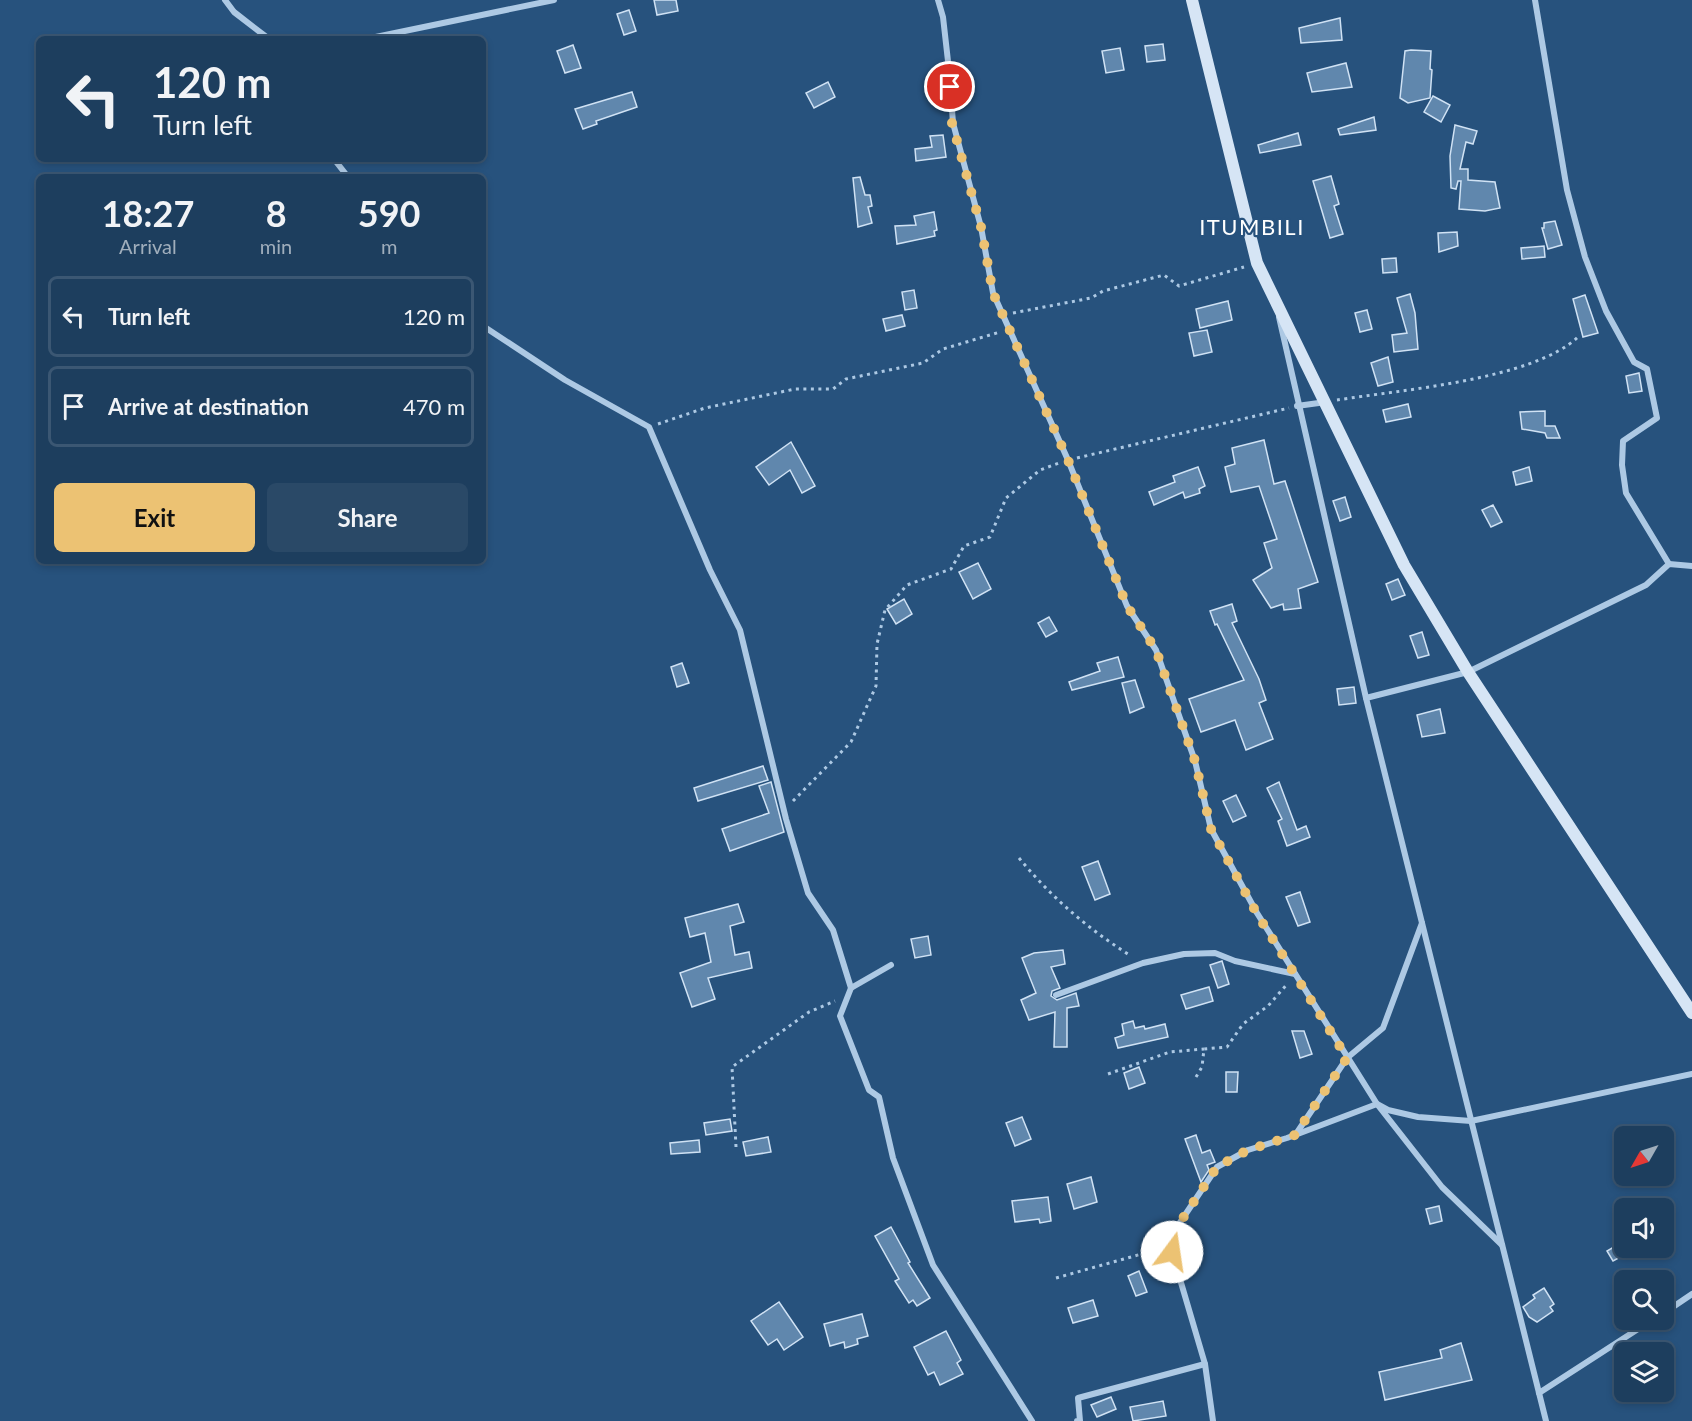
<!DOCTYPE html>
<style>
:root{--surface:#1d3e5e;--page:#2a4967;--text:#f1f3f6;--muted:#a0aebc;--line:#3b5773;--accent:#ecc273}
body{margin:0;font-family:Lato,sans-serif;background:var(--page);color:var(--text);height:100vh;display:flex;flex-direction:column;font-size:22px;white-space:nowrap}
*{box-sizing:border-box;margin:0}
p{font-size:20px;color:var(--muted)}
.icon{flex:none;width:33px;height:33px;fill:none;stroke:currentColor;stroke-width:2;stroke-linecap:round;stroke-linejoin:round}
.map{position:relative;flex:1;overflow:hidden}
.details{position:absolute;left:36px;top:174px;width:450px;height:390px;display:flex;flex-direction:column;background:var(--surface);border-radius:9px;box-shadow:0 3px 9px #0003,0 0 0 2px var(--line)}
.details>*{flex:none}
.hud{position:absolute;left:36px;top:36px;width:450px;height:126px;border-radius:9px;box-shadow:0 3px 9px #0003,0 0 0 2px var(--line);background:#1d3e5e;color:var(--text);overflow:hidden}
.needle{width:39px;rotate:231deg}
.buttons{position:absolute;left:1614px;top:1126px;display:grid;gap:12px}
.buttons a{display:grid;place-items:center;width:60px;height:60px;border-radius:9px;background:var(--surface);box-shadow:0 3px 9px #0003,0 0 0 2px var(--line);font-size:30px}
.pin{position:absolute;display:grid;place-items:center;width:51px;height:51px;color:#fff;margin:-26px;border:3px solid #fff;border-radius:50%;box-shadow:0 2px 6px #0007}
.me{position:absolute;width:66px;margin:-33px;rotate:14deg;stroke-linejoin:round;filter:drop-shadow(0 0 4px #0008)}
.turn{display:flex;align-items:center;gap:21px;height:126px;padding:0 18px;font-size:27px}
.turn .icon{width:78px;height:78px;stroke-width:2.5}
.turn b{display:block;font-size:42px;line-height:51px}
.eta{display:flex;justify-content:space-evenly;align-items:center;height:102px;text-align:center}
.eta b{font-size:36px;font-weight:700;line-height:42px}
.action{display:flex;gap:12px;margin-top:auto;padding:12px 18px}
.action a{flex:1;height:69px;border-radius:9px;background:var(--accent);color:#111;font-size:24px;font-weight:700;line-height:69px;text-align:center}
.action a+a{background:var(--page);color:var(--text)}
ul{padding:0;list-style:none}
li{display:flex;align-items:center;gap:18px;height:81px;margin:0 12px 9px;padding:0 6px;border:3px solid var(--line);border-radius:9px}
li div{flex:1}
li b{display:block;font-size:22px}
li em{font-style:normal}
.map>svg:first-child{display:block}
.building{fill:#6087ad;stroke:#d0e2f4;stroke-width:1.5}
.lines{fill:none;stroke-linecap:round;stroke-linejoin:round}
.path{stroke:#adc9e4;stroke-width:3;stroke-dasharray:3 4.5;stroke-linecap:butt}
.street{stroke:#adc9e4;stroke-width:6}
.secondary{stroke:#d6e5f5;stroke-width:12}
.route{stroke:#ecc273;stroke-width:10;stroke-dasharray:0 18}
.labels{text-anchor:middle;dominant-baseline:central;stroke-width:4.5;stroke-linejoin:round;paint-order:stroke}
.quarter-label{font-size:22px;letter-spacing:1.5px;fill:#fff;stroke:#27527d}
</style>
<div class="map">
<svg width="1692" height="1421" viewBox="0 0 1692 1421">
<rect width="100%" height="100%" fill="#27527d"/>
<g class="building">
<path d="M654,0H676L678,11L657,15Z"/>
<path d="M629,10L636,31L624,35L617,14Z"/>
<path d="M1340,18L1342,40L1301,43L1299,28Z"/>
<path d="M1163,44L1165,60L1147,62L1145,46Z"/>
<path d="M573,45L581,68L565,73L557,51Z"/>
<path d="M1120,48L1124,70L1106,73L1102,51Z"/>
<path d="M1411,50L1431,51L1430,69L1432,70L1430,98L1408,103L1400,98L1405,51Z"/>
<path d="M1346,63L1352,87L1312,92L1307,73Z"/>
<path d="M828,82L835,97L814,108L806,93Z"/>
<path d="M632,92L637,107L596,121L597,124L583,129L575,109Z"/>
<path d="M1433,96L1450,105L1441,122L1424,112Z"/>
<path d="M1374,117L1376,130L1340,135L1338,129Z"/>
<path d="M1455,125L1477,131L1473,144L1466,142L1460,169H1468V180L1495,182L1500,208L1485,211L1459,209L1461,181H1458L1456,189L1451,188L1450,156Z"/>
<path d="M1298,133L1301,145L1260,153L1258,145Z"/>
<path d="M943,135L946,157L916,161L915,149L932,147L930,136Z"/>
<path d="M1331,176L1339,204L1334,206L1343,234L1330,238L1313,181Z"/>
<path d="M860,177L865,195H870L872,206L868,207L872,223L858,227L853,178Z"/>
<path d="M934,212L937,230L934,231L935,236L897,244L895,226L916,225L914,216Z"/>
<path d="M1555,221L1562,245L1548,249L1542,228H1544V223Z"/>
<path d="M1457,232L1458,246L1439,252L1438,233Z"/>
<path d="M1544,246L1545,257L1522,259L1521,248Z"/>
<path d="M1396,258L1397,272L1383,273L1382,259Z"/>
<path d="M914,290L917,308L905,310L902,292Z"/>
<path d="M1410,294L1415,313L1418,349L1394,352L1392,335L1407,333L1397,298Z"/>
<path d="M1585,295L1598,333L1583,337L1573,299Z"/>
<path d="M1228,301L1232,320L1200,328L1196,309Z"/>
<path d="M1367,310L1372,329L1360,332L1355,313Z"/>
<path d="M902,315L905,326L886,331L883,319Z"/>
<path d="M1207,330L1212,352L1194,356L1189,333Z"/>
<path d="M1388,357L1393,382L1378,386L1371,363Z"/>
<path d="M1639,373L1642,391L1629,393L1626,376Z"/>
<path d="M1408,404L1411,417L1386,422L1383,410Z"/>
<path d="M1545,411V426H1555L1560,438H1547L1545,433L1522,429L1520,412Z"/>
<path d="M1264,440L1274,484L1285,481L1318,582L1298,589L1301,608L1284,610L1283,604L1271,608L1253,580L1272,568L1264,543L1277,539L1259,486L1231,492L1225,467L1235,464L1232,448Z"/>
<path d="M791,442L815,486L802,493L790,470L769,485L756,467Z"/>
<path d="M1198,467L1205,486L1199,489L1200,493L1185,498L1183,492L1154,505L1149,492L1175,482L1173,476Z"/>
<path d="M1529,467L1532,481L1516,485L1513,472Z"/>
<path d="M1345,497L1351,517L1340,521L1333,501Z"/>
<path d="M1493,505L1502,522L1491,527L1482,510Z"/>
<path d="M978,563L991,589L973,599L959,572Z"/>
<path d="M1398,579L1405,595L1392,600L1386,584Z"/>
<path d="M904,599L912,614L896,624L887,609Z"/>
<path d="M1232,604L1237,621L1232,623L1259,679L1266,700L1259,703L1273,739L1246,750L1235,720L1201,732L1189,699L1244,680L1217,624L1215,625L1210,611Z"/>
<path d="M1049,617L1057,631L1046,637L1038,623Z"/>
<path d="M1422,632L1429,655L1418,658L1410,636Z"/>
<path d="M1118,657L1124,677L1072,690L1069,682L1100,671L1097,663Z"/>
<path d="M682,663L689,683L677,687L671,667Z"/>
<path d="M1135,680L1144,707L1130,713L1122,683Z"/>
<path d="M1354,687L1356,703L1339,705L1337,689Z"/>
<path d="M1440,709L1445,733L1422,737L1417,715Z"/>
<path d="M763,766L768,780L698,801L694,788Z"/>
<path d="M771,782L784,832L730,851L722,829L769,813L759,786Z"/>
<path d="M1279,782L1297,830L1306,826L1310,837L1287,846L1278,821L1282,819L1267,788Z"/>
<path d="M1236,795L1246,816L1233,822L1223,801Z"/>
<path d="M1098,861L1110,894L1095,900L1082,867Z"/>
<path d="M1300,892L1310,922L1298,926L1286,897Z"/>
<path d="M738,904L744,922L730,926L735,955L749,952L752,968L708,978L715,999L692,1007L680,973L711,962L705,933L690,937L685,918Z"/>
<path d="M928,936L931,955L915,958L911,939Z"/>
<path d="M1063,950L1065,964L1051,967L1060,988L1052,991L1051,996L1057,1000L1076,993L1079,1006L1067,1008V1047H1054L1055,1012L1029,1020L1021,1000L1036,993L1022,958L1034,953Z"/>
<path d="M1222,961L1229,984L1218,988L1210,965Z"/>
<path d="M1209,987L1213,1001L1186,1009L1181,995Z"/>
<path d="M1133,1021L1135,1028L1144,1026L1145,1029L1165,1024L1168,1037L1118,1048L1115,1038L1124,1035L1122,1024Z"/>
<path d="M1292,1031H1304L1312,1054L1300,1058Z"/>
<path d="M1139,1067L1145,1083L1129,1089L1124,1073Z"/>
<path d="M1226,1072H1238L1237,1092H1226Z"/>
<path d="M1022,1117L1031,1139L1015,1146L1006,1123Z"/>
<path d="M730,1119L732,1131L706,1135L704,1123Z"/>
<path d="M1196,1135L1202,1153L1210,1150L1215,1162L1207,1165L1209,1170L1201,1182L1185,1139Z"/>
<path d="M768,1137L771,1152L746,1156L743,1142Z"/>
<path d="M699,1140L700,1152L671,1154L670,1143Z"/>
<path d="M1091,1177L1097,1202L1074,1209L1067,1184Z"/>
<path d="M1048,1197L1051,1221L1040,1223L1039,1219L1015,1222L1012,1201Z"/>
<path d="M1439,1206L1442,1221L1430,1224L1426,1209Z"/>
<path d="M891,1227L910,1262L908,1263L930,1298L917,1306L913,1300L909,1303L895,1281L899,1279L875,1236Z"/>
<path d="M1624,1241V1255L1613,1261L1607,1251Z"/>
<path d="M1139,1271L1147,1292L1136,1296L1128,1276Z"/>
<path d="M1544,1288L1554,1304L1550,1307L1553,1311L1537,1322L1529,1317L1523,1307L1535,1298L1533,1295Z"/>
<path d="M1093,1300L1098,1316L1073,1323L1068,1308Z"/>
<path d="M779,1302L803,1337L784,1350L777,1339L768,1345L751,1321Z"/>
<path d="M862,1314L868,1336L857,1339L858,1344L845,1348L844,1342L830,1346L824,1324Z"/>
<path d="M946,1331L961,1360L957,1363L963,1374L940,1385L934,1372L928,1375L914,1347Z"/>
<path d="M1461,1343L1472,1380L1385,1400L1379,1372L1442,1358L1440,1350Z"/>
<path d="M1111,1397L1116,1409L1097,1417L1091,1405Z"/>
<path d="M1163,1401L1166,1416L1133,1421L1130,1407Z"/>
</g>
<g class="lines">
<g class="path">
<path d="M1013,313L1091,298L1103,291L1164,275L1179,286L1244,267"/>
<path d="M1337,400C1400,390 1532,380 1578,337"/>
<path d="M658,424L705,408L795,389H833L846,379L923,363L943,349L1000,332"/>
<path d="M1077,458L1289,408"/>
<path d="M793,801L851,742L876,686L877,644L885,610L907,585L951,569L964,546L990,537L1006,498L1040,470L1059,463"/>
<path d="M1019,858C1051,897 1088,929 1131,956"/>
<path d="M1108,1074L1170,1052L1204,1049"/>
<path d="M1196,1077L1202,1067L1204,1049L1227,1047L1243,1024L1268,1006L1288,983"/>
<path d="M736,1147L732,1067L809,1012L835,1001"/>
<path d="M1056,1278L1163,1248"/>
</g>
<g class="street">
<path d="M225,0L234,12L269,39"/>
<path d="M938,0L943,17L949,70L953,123L981,227L993,293L1068,460L1127,606L1156,650L1195,761L1211,829L1257,913L1377,1104L1442,1187L1502,1245"/>
<path d="M1535,0L1567,190L1585,257L1606,311L1634,362L1647,369L1657,418L1623,441L1622,465L1626,493L1669,564"/>
<path d="M366,39L554,0"/>
<path d="M334,159L348,177"/>
<path d="M1279,317L1366,698L1546,1421"/>
<path d="M483,326L565,380L649,427L710,570L740,630L786,819L808,893L833,930L851,988"/>
<path d="M1297,406L1326,402"/>
<path d="M1366,698L1468,672L1646,585L1669,564L1692,566"/>
<path d="M891,965L851,988L840,1016L869,1090L879,1097L893,1158L933,1265L1032,1421"/>
<path d="M1056,995L1143,963L1184,954L1215,953L1235,961L1295,974"/>
<path d="M1296,1134L1347,1058L1383,1028L1422,923"/>
<path d="M1664,1313L1692,1294"/>
<path d="M1539,1393L1652,1320"/>
<path d="M1077,1421H1080L1078,1398L1205,1364"/>
<path d="M1213,1421L1205,1364L1172,1252L1177,1227L1217,1167L1248,1150L1287,1138L1377,1104L1388,1110L1418,1117L1471,1121L1692,1074"/>
</g>
<path class="secondary" d="M1192,0L1257,263L1404,565L1468,672L1692,1013"/>
</g>
<g class="lines">
<path class="route" d="M950,87L952,123L981,227L993,293L1068,460L1127,606L1156,650L1195,761L1211,829L1257,914L1347,1058L1295,1135L1248,1150L1217,1167L1177,1227L1172,1252"/>
</g>
<g class="labels">
<g class="quarter-label">
<text x="1252" y="226">ITUMBILI</text>
</g>
</g>
</svg>
<div class="buttons">
<a><svg class="needle" viewBox="-14 -14 28 28"><path d="M0-13l5 13h-10z" fill="#e53935"/><path d="M0 13l5-13h-10z" fill="#a0aebc"/></svg></a>
<a><svg class="icon" aria-label="sound" viewBox="0 0 24 24"><path d="M4 9h4l5-4v14l-5-4H4zM17 9q2 3 0 6"/></svg></a>
<a><svg class="icon" aria-label="search" viewBox="0 0 24 24"><circle cx="10" cy="10" r="6"/><path d="M15 15l6 6"/></svg></a>
<a><svg class="icon" aria-label="layers" viewBox="0 0 24 24"><path d="M12 4l9 5-9 5-9-5zM3 14l9 5 9-5"/></svg></a>
</div>
<div class="pin" style="left:950px;top:87px;background:#d93025"><svg class="icon" aria-label="arrive" viewBox="0 0 24 24"><path d="M6 21V4h12l-3 4 3 4H6"/></svg></div>
<svg class="me" style="left:1172px;top:1252px" viewBox="-20 -20 40 40"><circle r="19" fill="#fff"/><path d="M0-13L10 11 0 6-10 11z" fill="#ecc273"/></svg>
<div class="hud">
<div class="turn"><svg class="icon" aria-label="left" viewBox="0 0 24 24"><path d="M17 20v-9H6M10 6l-5 5 5 5"/></svg><div><b>120 m</b>Turn left</div></div>
</div>
<section class="details">
<div class="eta">
<div><b>18:27</b><p>Arrival</p></div>
<div><b>8</b><p>min</p></div>
<div><b>590</b><p>m</p></div>
</div>
<ul>
<li><svg class="icon" aria-label="left" viewBox="0 0 24 24"><path d="M17 20v-9H6M10 6l-5 5 5 5"/></svg><div><b>Turn left</b></div><em>120 m</em></li>
<li><svg class="icon" aria-label="arrive" viewBox="0 0 24 24"><path d="M6 21V4h12l-3 4 3 4H6"/></svg><div><b>Arrive at destination</b></div><em>470 m</em></li>
</ul>
<div class="action"><a>Exit</a><a>Share</a></div>
</section>
</div>
